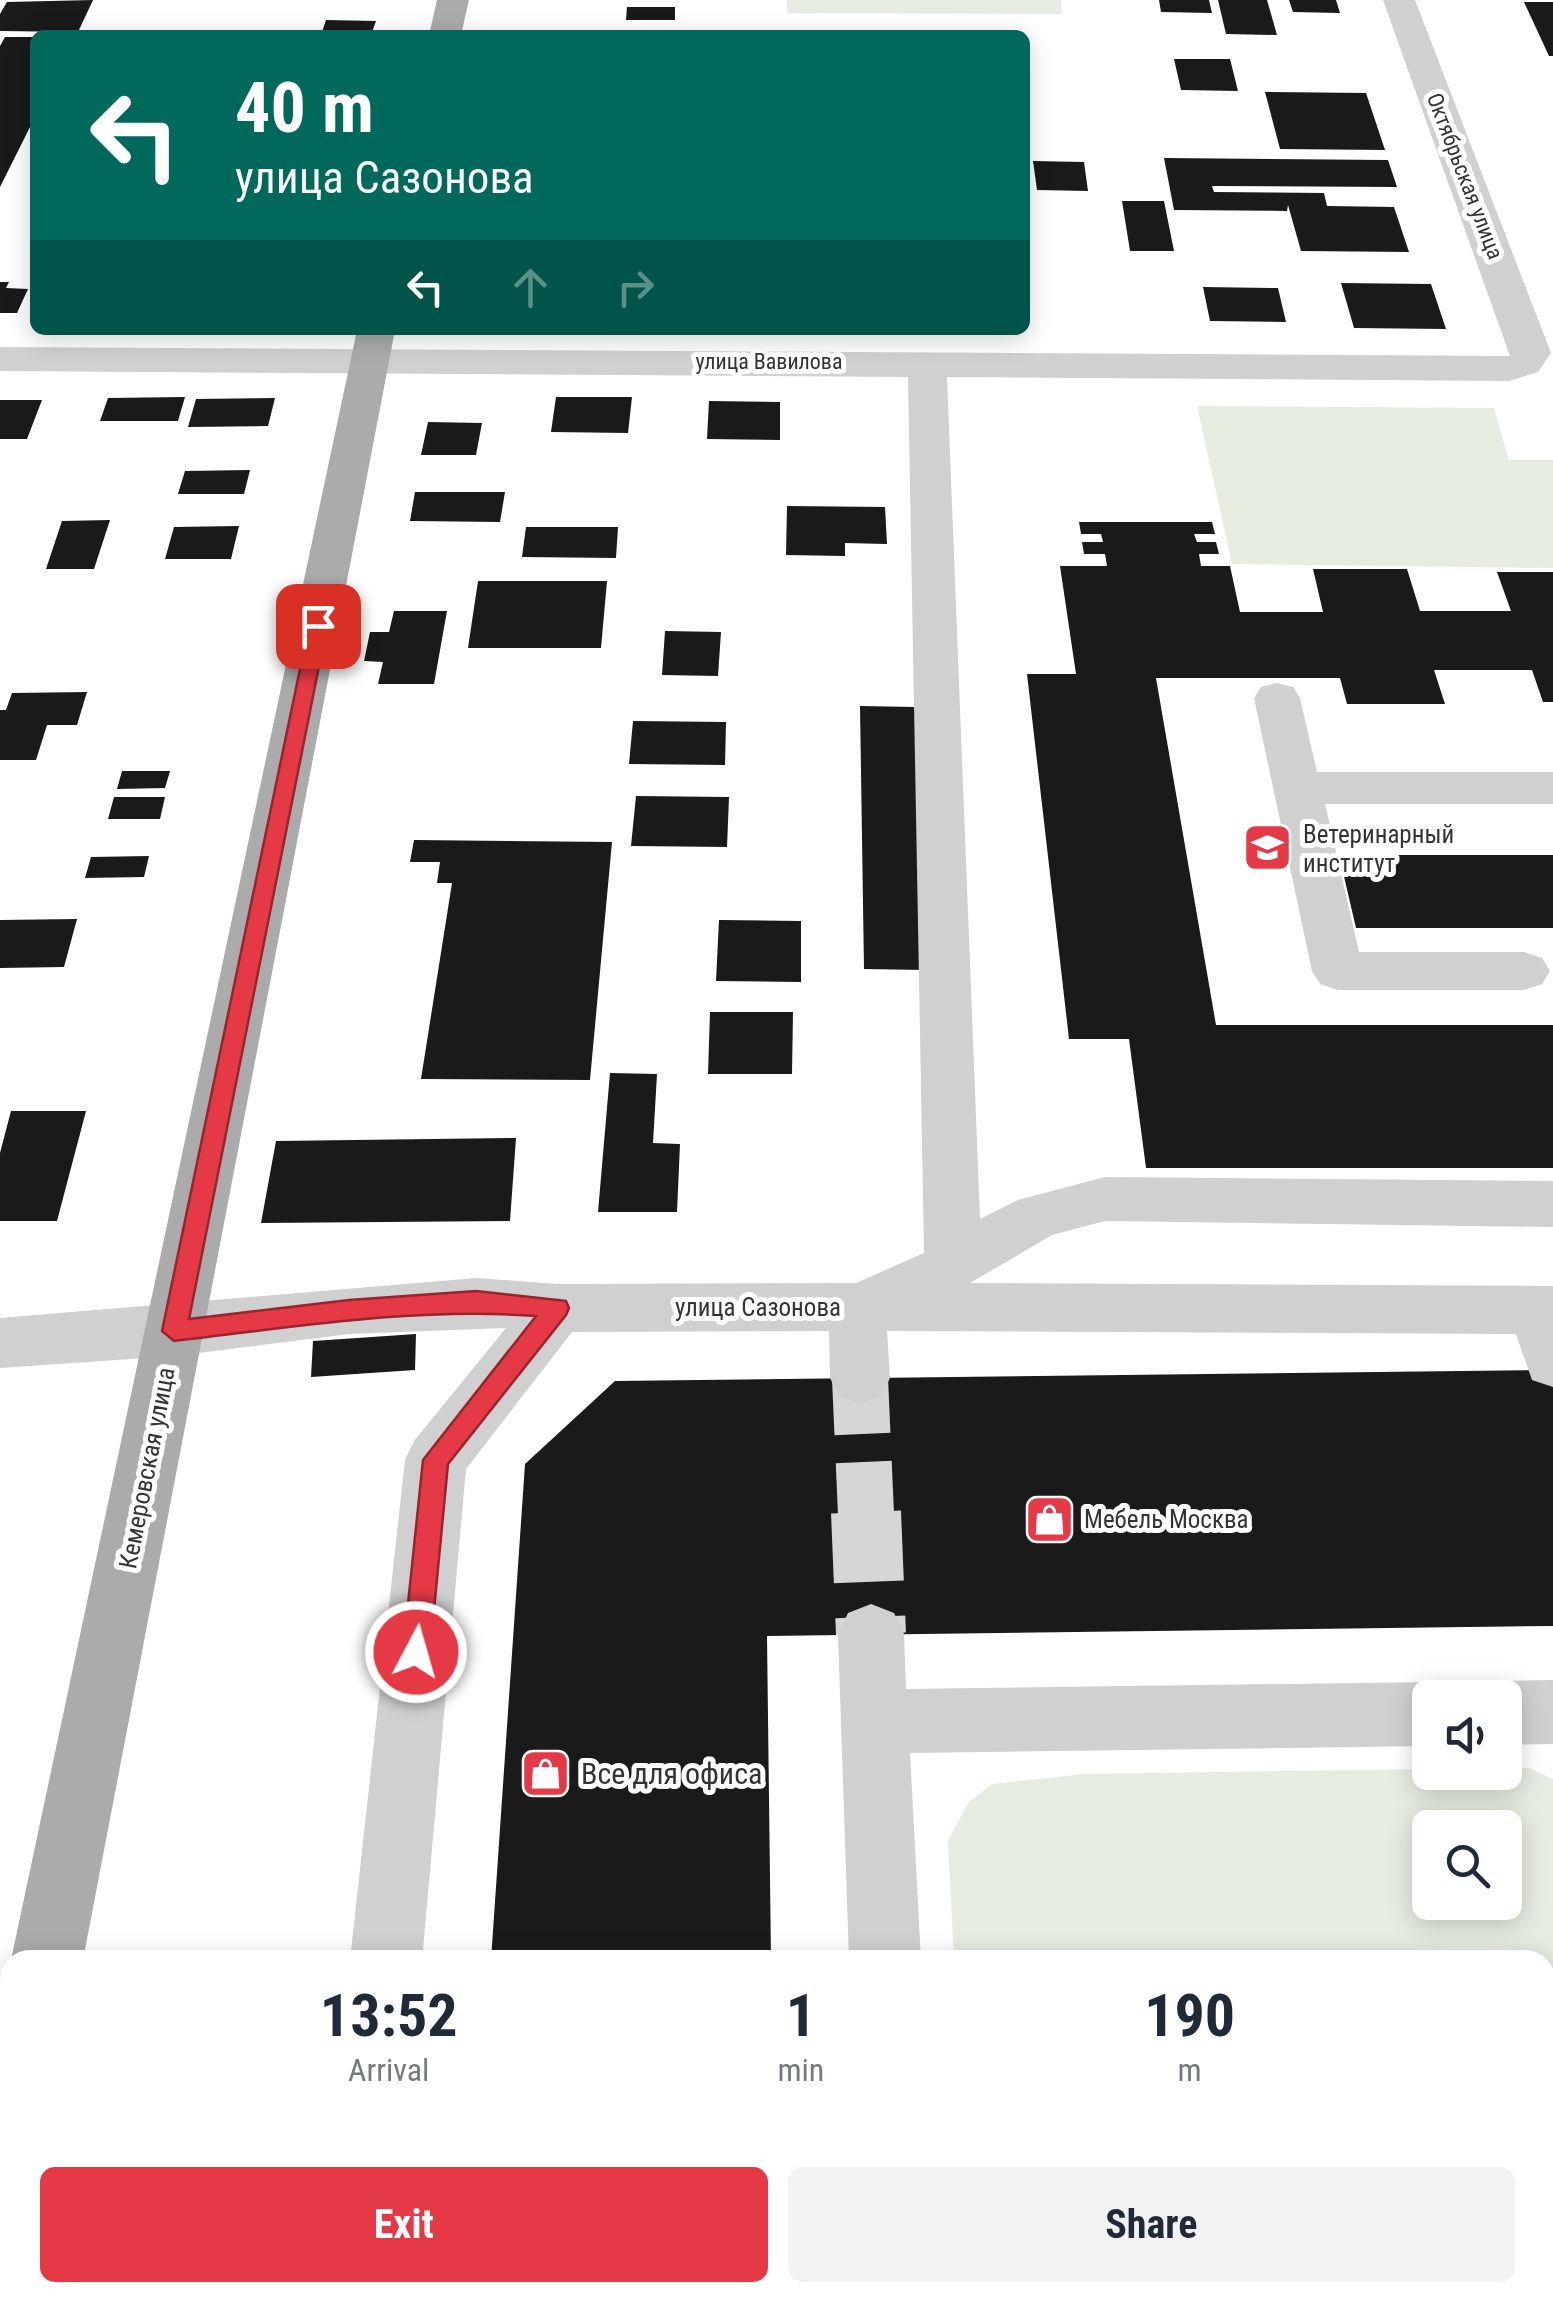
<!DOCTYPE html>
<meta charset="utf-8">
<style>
:root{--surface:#fff;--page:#f2f2f3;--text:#1f2937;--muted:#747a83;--accent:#e63946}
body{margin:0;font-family:"Roboto Condensed",sans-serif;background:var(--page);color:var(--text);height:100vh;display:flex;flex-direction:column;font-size:38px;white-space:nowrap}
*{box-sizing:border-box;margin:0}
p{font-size:32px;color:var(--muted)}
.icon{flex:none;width:55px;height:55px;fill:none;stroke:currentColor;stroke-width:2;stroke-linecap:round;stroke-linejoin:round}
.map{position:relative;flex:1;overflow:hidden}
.side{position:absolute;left:0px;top:1950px;width:1555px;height:352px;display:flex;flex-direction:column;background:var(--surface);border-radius:30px 30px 0 0;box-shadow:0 5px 25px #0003}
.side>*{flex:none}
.top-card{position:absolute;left:30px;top:30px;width:1000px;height:305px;border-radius:15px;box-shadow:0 5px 25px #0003;background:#00695c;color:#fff;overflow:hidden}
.fabs{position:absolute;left:1412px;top:1680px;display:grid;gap:20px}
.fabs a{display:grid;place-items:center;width:110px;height:110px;border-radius:15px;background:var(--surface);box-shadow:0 5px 25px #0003;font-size:50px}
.pin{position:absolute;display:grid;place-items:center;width:85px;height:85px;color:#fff;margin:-42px;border-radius:20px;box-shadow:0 5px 15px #0006}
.me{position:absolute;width:110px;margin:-55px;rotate:6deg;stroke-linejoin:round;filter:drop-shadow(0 0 8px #0008)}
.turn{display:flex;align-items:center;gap:35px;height:210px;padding:0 40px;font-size:45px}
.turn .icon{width:130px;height:130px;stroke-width:2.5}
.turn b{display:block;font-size:70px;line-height:85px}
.lanes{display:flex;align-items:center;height:95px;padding:0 40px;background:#0003;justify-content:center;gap:50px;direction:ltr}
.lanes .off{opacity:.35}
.eta{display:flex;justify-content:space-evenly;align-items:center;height:170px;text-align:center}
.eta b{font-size:60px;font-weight:700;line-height:70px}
.cta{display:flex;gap:20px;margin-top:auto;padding:20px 40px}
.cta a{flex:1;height:115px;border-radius:15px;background:var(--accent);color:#fff;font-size:40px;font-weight:700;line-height:115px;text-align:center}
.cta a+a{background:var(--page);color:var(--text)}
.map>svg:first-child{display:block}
.green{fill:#e6ecdf;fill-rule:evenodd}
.building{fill:#1a1a1a}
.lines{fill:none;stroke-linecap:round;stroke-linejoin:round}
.minor-tunnel-far1{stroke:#d6d6d6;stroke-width:56;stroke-dasharray:56 28;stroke-linecap:butt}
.minor-tunnel{stroke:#d6d6d6;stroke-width:70;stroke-dasharray:70 35;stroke-linecap:butt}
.minor{fill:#d0d0d0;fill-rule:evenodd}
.major{fill:#ababab;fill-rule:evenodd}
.route{fill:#e63946;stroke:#96252e;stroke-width:2.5}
.labels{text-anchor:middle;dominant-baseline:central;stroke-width:10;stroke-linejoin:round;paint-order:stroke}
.far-street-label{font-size:22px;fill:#333;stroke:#fff}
.poi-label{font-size:25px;fill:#333;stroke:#fff;text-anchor:start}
.street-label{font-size:25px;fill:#333;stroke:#fff}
.near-poi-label{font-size:30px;fill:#333;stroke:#fff;text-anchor:start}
</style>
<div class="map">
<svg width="1553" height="2301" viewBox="0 0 1553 2301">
<rect width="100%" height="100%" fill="#fff"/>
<g class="green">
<path d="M787,0H1061L1062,14L787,13Z"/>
<path d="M1197,406L1494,408L1509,460H1553V568L1232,564Z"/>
<path d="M1505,1768H1529L1553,1779V2211H1545V1960H954L948,1840L969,1802L992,1784L1083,1774L1430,1769L1505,1772ZM1430,1828H1505V1902H1430Z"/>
</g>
<g class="building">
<path d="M93,0L78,32L0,31V14L7,2Z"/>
<path d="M1159,0H1209L1212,13L1161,12Z"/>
<path d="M1218,0H1267L1277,35L1226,34Z"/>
<path d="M1289,0H1336L1340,13L1293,12Z"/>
<path d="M1524,2H1553V56H1549Z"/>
<path d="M627,7H675V20H626Z"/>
<path d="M326,20L376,21L371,35H321Z"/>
<path d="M5,37H35V117L0,187V46Z"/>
<path d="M1174,59H1230L1238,91L1181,90Z"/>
<path d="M1265,92L1366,93L1385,150L1280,149Z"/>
<path d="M1164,158L1388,160L1397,187L1212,186L1214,192L1324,193L1327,206L1394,207L1409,252L1301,251L1288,205L1287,211L1174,210Z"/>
<path d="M1033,161L1084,162L1088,191L1037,190Z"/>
<path d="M1122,201H1164L1174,251H1130Z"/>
<path d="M0,282H9L6,288L28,289L17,313H0Z"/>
<path d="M1341,283L1431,284L1446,329L1354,328Z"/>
<path d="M1203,287L1278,288L1286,322L1210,321Z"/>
<path d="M185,397L178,421H100L108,398Z"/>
<path d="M556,397H632L628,433L551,432Z"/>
<path d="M275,398L268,426L188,427L196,399Z"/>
<path d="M0,400H42L27,439H0Z"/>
<path d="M709,401L780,402V440L707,439Z"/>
<path d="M428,422L482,423L476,455H421Z"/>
<path d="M250,470L244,494H178L185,471Z"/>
<path d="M415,492H505L500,522L410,521Z"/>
<path d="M787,506L885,507L887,544L845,543V556L786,555Z"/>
<path d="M110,520L94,569H46L62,521Z"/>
<path d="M1079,522H1212L1215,534H1194L1197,542H1216L1219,554H1199L1201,566H1230L1240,612H1323L1313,569H1407L1420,611H1511L1497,572H1553V702H1543L1532,670H1434L1445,704H1347L1340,678H1156L1216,1025H1553V1168H1146L1129,1039H1069L1027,674H1076L1060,566H1107L1105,554H1084L1082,542H1103L1101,534H1081Z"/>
<path d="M239,526L231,559H165L174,527Z"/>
<path d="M526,527H618L616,558L522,557Z"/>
<path d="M478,581H607L601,648H468Z"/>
<path d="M394,611H447L434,684H378L383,662L364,661L370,632H389Z"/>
<path d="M665,631L721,632L718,676L662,675Z"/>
<path d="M87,692L77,725H47L36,760H0V710H6L12,693Z"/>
<path d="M860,706L915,707L926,970L864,969Z"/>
<path d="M633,721L726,722L725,765L629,764Z"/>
<path d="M122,771H170L165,788L117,789Z"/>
<path d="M636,796L729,797L727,847L631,846Z"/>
<path d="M114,797H165L160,819H108Z"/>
<path d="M414,840L612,842L590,1080L421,1079L452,883H437L440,862H410Z"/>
<path d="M1339,855H1553V928H1356Z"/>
<path d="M149,856L144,877L85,878L91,857Z"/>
<path d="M77,919L64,967L0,968V920Z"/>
<path d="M719,920L801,921V982L716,981Z"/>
<path d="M710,1012H793L792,1074H708Z"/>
<path d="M610,1073L657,1074L653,1143L680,1144L677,1212H598Z"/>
<path d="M11,1111H86L57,1221H0V1153Z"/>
<path d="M516,1138L510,1221L261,1223L276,1141Z"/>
<path d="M416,1334L415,1370L311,1377L313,1341Z"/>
<path d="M1553,1370V1626L767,1636L771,1960H491L525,1464L615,1381Z"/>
<path d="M468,2292H774V2301H467Z"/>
</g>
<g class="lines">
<path class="minor-tunnel-far1" d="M860,1378L866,1514"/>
<path class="minor-tunnel" d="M866,1512L871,1634"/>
<g class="minor">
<path d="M1383,0H1415L1551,353L1538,372L1509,381L947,377L980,1219L1018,1200L1105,1177L1553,1181V1227L1105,1221L1052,1235L970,1283L1553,1286V1387L1532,1380L1516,1334L887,1331L890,1378L881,1396L860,1404L839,1396L830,1378L829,1331L572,1332L466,1469L422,1960H350L405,1460L414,1441L506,1328L349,1334L175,1356L0,1368V1318L476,1278L557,1284L856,1283L924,1253L908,377L0,371V347L1510,356Z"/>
<path d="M1277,683L1293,687L1300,698L1317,772H1553V804H1325L1359,952H1524L1542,958L1550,971L1542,984L1524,990H1338L1320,984L1312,971L1254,698L1261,687Z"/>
<path d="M871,1604L894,1613L904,1634L906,1689L1430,1682L1454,1691L1456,1698H1430V1746L910,1753L921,1960H849L838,1634L848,1613Z"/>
<path d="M1553,1680V1744L1505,1745V1698H1478L1481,1690L1505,1681Z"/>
<path d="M314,2292H392L391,2301H313Z"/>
<rect x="862" y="2292" width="78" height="9"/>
</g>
<g class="major">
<path d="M437,0H469L461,35H429Z"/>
<path d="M357,330H395L83,1960H11Z"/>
<path d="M10,2104V2225L0,2229V2108Z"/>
</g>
</g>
<path class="route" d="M318,621L327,626L189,1319L349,1300L476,1291L566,1301L569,1308L566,1315L448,1464L430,1652L426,1661L416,1665L407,1661L403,1652L423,1460L536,1316C415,1307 294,1327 174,1341L162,1331L309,626Z"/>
<defs>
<symbol id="university-square" viewBox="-11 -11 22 22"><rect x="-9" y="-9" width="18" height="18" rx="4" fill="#e63946" stroke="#fff"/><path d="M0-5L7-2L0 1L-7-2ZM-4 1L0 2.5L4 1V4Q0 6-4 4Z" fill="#fff"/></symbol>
<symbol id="shop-square" viewBox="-11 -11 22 22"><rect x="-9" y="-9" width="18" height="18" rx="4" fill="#e63946" stroke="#fff"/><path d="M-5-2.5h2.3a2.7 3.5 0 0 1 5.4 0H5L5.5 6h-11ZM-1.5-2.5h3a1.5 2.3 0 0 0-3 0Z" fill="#fff"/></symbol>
</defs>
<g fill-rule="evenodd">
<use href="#university-square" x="1240" y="820" width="55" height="55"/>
<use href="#shop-square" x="1022" y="1492" width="55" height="55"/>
<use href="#shop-square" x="518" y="1746" width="55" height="55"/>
</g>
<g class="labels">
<g class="far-street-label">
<text transform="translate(1465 176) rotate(69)">Октябрьская улица</text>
<text x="769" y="361">улица Вавилова</text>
</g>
<g class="poi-label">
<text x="1303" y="834">Ветеринарный<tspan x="1303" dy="29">институт</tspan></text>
<text x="1084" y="1519">Мебель Москва</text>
</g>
<g class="street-label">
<text x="758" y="1307">улица Сазонова</text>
<text transform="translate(147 1468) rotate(-79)">Кемеровская улица</text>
</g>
<g class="near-poi-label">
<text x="581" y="1773">Все для офиса</text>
</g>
</g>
</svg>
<div class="fabs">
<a><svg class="icon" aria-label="sound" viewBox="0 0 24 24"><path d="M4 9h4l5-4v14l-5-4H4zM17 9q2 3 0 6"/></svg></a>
<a><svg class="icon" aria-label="search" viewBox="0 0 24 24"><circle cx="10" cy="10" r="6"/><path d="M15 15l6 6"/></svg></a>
</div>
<div class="pin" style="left:318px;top:626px;background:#d93025"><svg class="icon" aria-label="arrive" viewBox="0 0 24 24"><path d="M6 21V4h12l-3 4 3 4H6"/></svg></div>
<svg class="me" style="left:416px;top:1652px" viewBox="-20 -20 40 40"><circle r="17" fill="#e63946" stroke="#fff" stroke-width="3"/><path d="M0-11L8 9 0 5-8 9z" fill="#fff"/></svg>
<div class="top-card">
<div class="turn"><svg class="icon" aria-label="left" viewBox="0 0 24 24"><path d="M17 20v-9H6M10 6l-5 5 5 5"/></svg><div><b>40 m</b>улица Сазонова</div></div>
<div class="lanes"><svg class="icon" aria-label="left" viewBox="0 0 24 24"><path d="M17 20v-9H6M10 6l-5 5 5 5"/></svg><svg class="icon off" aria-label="ahead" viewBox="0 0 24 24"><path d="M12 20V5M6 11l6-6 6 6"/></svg><svg class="icon off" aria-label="right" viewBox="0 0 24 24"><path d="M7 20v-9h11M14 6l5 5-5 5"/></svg></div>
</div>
<section class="side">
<div class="eta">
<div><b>13:52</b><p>Arrival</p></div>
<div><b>1</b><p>min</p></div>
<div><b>190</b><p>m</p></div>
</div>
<div class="cta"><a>Exit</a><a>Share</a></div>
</section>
</div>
